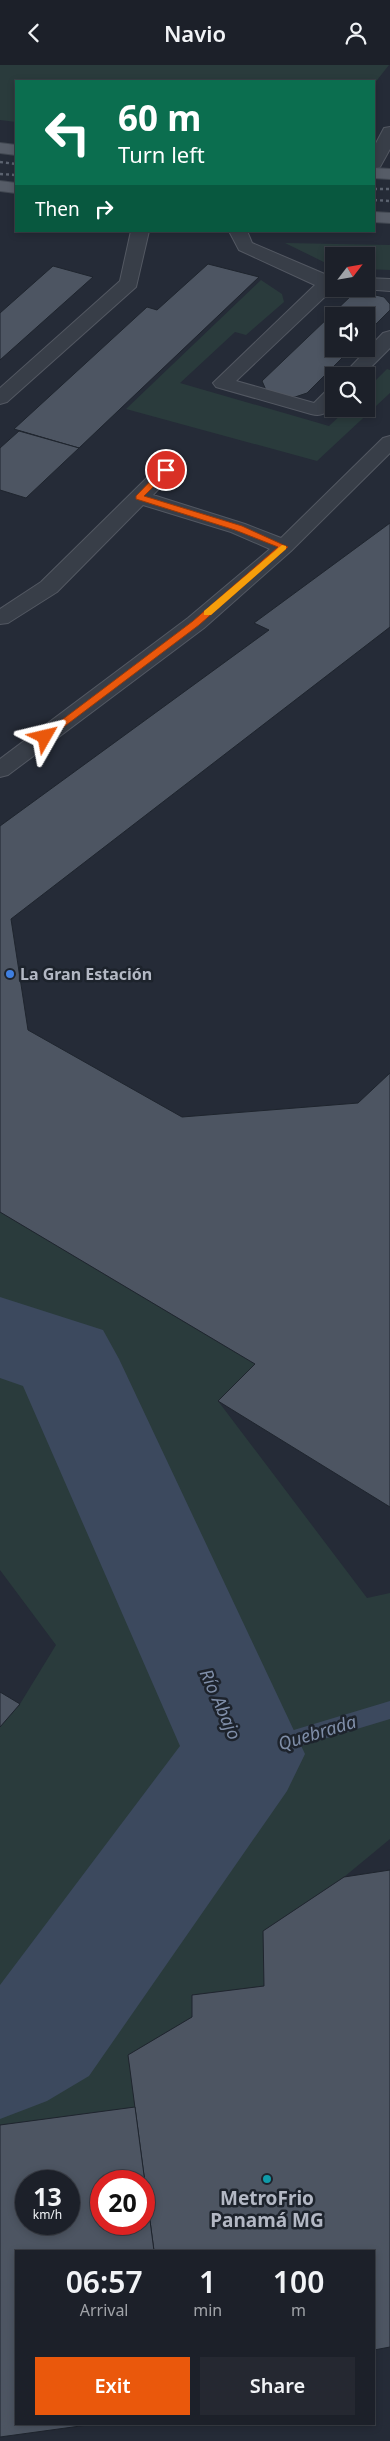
<!DOCTYPE html>
<meta charset="utf-8">
<style>
:root{--surface:#1c2029;--page:#252831;--text:#f1f3f6;--muted:#a0a3a8;--line:#3a3e46;--accent:#ea580c}
body{margin:0;font-family:"Noto Sans",sans-serif;background:var(--page);color:var(--text);height:100vh;display:flex;flex-direction:column;font-size:19px;white-space:nowrap}
*{box-sizing:border-box;margin:0}
p{font-size:16px;color:var(--muted)}
.icon{flex:none;width:28px;height:28px;fill:none;stroke:currentColor;stroke-width:2;stroke-linecap:round;stroke-linejoin:round}
.map{position:relative;flex:1;overflow:hidden}
.sheet{position:absolute;left:15px;top:2185px;width:360px;height:175px;display:flex;flex-direction:column;background:var(--surface);border-radius:0px;box-shadow:0 2px 8px #0003,0 0 0 1px var(--line)}
.sheet>*{flex:none}
.top-card{position:absolute;left:15px;top:15px;width:360px;height:152px;border-radius:0px;box-shadow:0 2px 8px #0003,0 0 0 1px var(--line);background:#0b6e4f;color:#fff;overflow:hidden}
.needle{width:32px;rotate:59deg}
.controls{position:absolute;left:325px;top:182px;display:grid;gap:10px}
.controls a{display:grid;place-items:center;width:50px;height:50px;border-radius:0px;background:var(--surface);box-shadow:0 2px 8px #0003,0 0 0 1px var(--line);font-size:25px}
.speed{position:absolute;left:15px;top:2105px;display:flex;gap:10px;font-size:25px;font-weight:700;text-align:center}
.speed>*{display:grid;place-content:center;width:65px;height:65px;border-radius:50%;background:var(--surface);box-shadow:0 2px 8px #0003,0 0 0 1px var(--line);line-height:1}
.speed small{font-size:12px;font-weight:400}
.speed .limit{border:8px solid #d22;background:#fff;color:#111}
.pin{position:absolute;display:grid;place-items:center;width:42px;height:42px;color:#fff;margin:-21px;border:2px solid #fff;border-radius:50%;box-shadow:0 1px 5px #0007}
.me{position:absolute;width:55px;margin:-28px;rotate:53deg;stroke-linejoin:round;filter:drop-shadow(0 0 4px #0008)}
.turn{display:flex;align-items:center;gap:18px;height:105px;padding:0 20px;font-size:22px}
.turn .icon{width:65px;height:65px;stroke-width:2.5}
.turn b{display:block;font-size:35px;line-height:42px}
.then{display:flex;align-items:center;height:48px;padding:0 20px;background:#0003;gap:10px;font-size:19px}
.eta{display:flex;justify-content:space-evenly;align-items:center;height:85px;text-align:center}
.eta b{font-size:30px;font-weight:600;line-height:35px}
.action{display:flex;gap:10px;margin-top:auto;padding:10px 20px}
.action a{flex:1;height:58px;border-radius:0px;background:var(--accent);color:#fff;font-size:20px;font-weight:600;line-height:58px;text-align:center}
.action a+a{background:var(--page);color:var(--text)}
header{display:flex;justify-content:space-between;align-items:center;height:65px;padding:0 20px;background:var(--surface);font-size:22px;font-weight:600}
.map>svg:first-child{display:block}
.green{fill:#2a3b3c}
.lines{fill:none;stroke-linecap:round;stroke-linejoin:round}
.stream{fill:#3c495e;fill-rule:evenodd}
.river{fill:#3c495e;fill-rule:evenodd}
.building{fill:#4d5562;stroke:#1f252e;fill-rule:evenodd}
.minor-casing{stroke:#535862;stroke-width:2}
.major-casing{stroke:#414751;stroke-width:2}
.minor{fill:#383e48;fill-rule:evenodd}
.major{fill:#565c67;fill-rule:evenodd}
.rail{stroke:#5c6370;stroke-width:2.5;stroke-dasharray:3 3;stroke-linecap:butt}
.route{fill:#ea580c;stroke:#983908}
.slow{fill:#f59e0b}
.shop-dot{fill:#3f7fe0;stroke:#1d232c;stroke-width:2}
.culture-dot{fill:#0f9aa8;stroke:#1d232c;stroke-width:2}
.labels{text-anchor:middle;dominant-baseline:central;stroke-width:5;stroke-linejoin:round;paint-order:stroke}
.poi-label{font-size:16px;font-weight:bold;fill:#b3b8c4;stroke:#1d232c;text-anchor:start}
.water-label{font-size:18px;font-style:italic;fill:#7f8ea8;stroke:#1d232c}
.near-poi-label{font-size:19px;font-weight:bold;fill:#b3b8c4;stroke:#1d232c}
</style>
<header><svg class="icon" aria-label="back" viewBox="0 0 24 24"><path d="M15 5l-7 7 7 7"/></svg>Navio<svg class="icon" aria-label="person" viewBox="0 0 24 24"><circle cx="12" cy="8" r="4"/><path d="M4 21q1-7 8-7t8 7"/></svg></header>
<div class="map">
<svg width="390" height="2376" viewBox="0 0 390 2376">
<rect width="100%" height="100%" fill="#252b37"/>
<g class="green">
<path d="M0,0H389L374,19V16H16V57L0,55Z"/>
<path d="M285,178L390,180V205L366,204V191H334V202Z"/>
<path d="M261,215L282,229L284,237L246,270L235,267L180,318L329,361L347,344H366V325L387,304L390,305V328L317,396L126,344Z"/>
<path d="M0,1147L255,1299L218,1336L367,1533L390,1528V1774L344,1812L263,1866L264,1921L192,1930V1952L128,1990L135,2042L0,2060V1662L20,1639L56,1580L0,1505Z"/>
</g>
<g class="lines">
<path class="stream" d="M390,1636V1654L244,1698L237,1695L234,1689L237,1683L244,1680Z"/>
<path class="river" d="M0,1232L103,1265L119,1294L305,1689L287,1726L89,2011L47,2036L0,2054V1920L180,1681L23,1321L0,1313Z"/>
</g>
<g class="building">
<path d="M208,199L259,212L79,383L14,364L147,242L157,245Z"/>
<path d="M53,201L93,212L0,295V248Z"/>
<path d="M367,228L384,232L390,239V245L366,269V251H334V284H351L307,328L295,332L280,330L266,325L262,316L353,229Z"/>
<path d="M19,366L79,383L26,433L0,425V383Z"/>
<path d="M390,458V562L11,854L28,965L182,1052L358,1038L390,1008V1442L218,1336L255,1299L0,1147V761L269,565L254,558Z"/>
<path d="M0,1627L20,1639L0,1662Z"/>
<path d="M390,1805V2282L374,2285V2186H154L128,1990L192,1952V1930L264,1921L263,1866L344,1812Z"/>
<path d="M135,2042L154,2186H16V2359H95L0,2372V2060ZM26,2116H69V2159H26ZM101,2116H144V2159H101Z"/>
</g>
<g class="lines">
<defs>
<g id="minor">
<path d="M390,62V84L380,102L374,103V82L384,63Z"/>
<path d="M131,166H149L136,222L7,337L0,339V323L120,216Z"/>
<path d="M229,166H247L252,178L334,213V224H337L332,225L236,316L314,338L327,325L334,323V340C326,348 322,352 311,349L216,322L213,318L315,220L239,185Z"/>
<path d="M366,213L390,214V226L363,224H366Z"/>
<path d="M390,266V283L362,311H342L383,268Z"/>
<path d="M390,371V388L291,486L204,563L8,710L0,712V694L188,553L270,484L231,467L143,440L57,527L8,558L0,559V544L41,517L159,401L166,399L173,401L176,405L153,430L245,459L281,473L383,373Z"/>
</g>
<g id="major">
<path d="M0,78L16,80V90L0,88Z"/>
<path d="M374,103L390,104V114L374,113Z"/>
<path d="M0,116L16,118V128L0,126Z"/>
<path d="M374,147L390,148V158L374,157Z"/>
</g>
</defs>
<use href="#minor" class="minor-casing"/>
<use href="#major" class="major-casing"/>
<use href="#minor" class="minor"/>
<use href="#major" class="major"/>
<g class="rail">
<path d="M0,97L16,99"/>
<path d="M0,109L16,110"/>
<path d="M374,124H390"/>
<path d="M374,135L390,136"/>
</g>
</g>
<path class="route" d="M163,403L170,405L144,431L242,461L288,482L199,560L49,673H42V670L193,556L278,482L235,465L136,434V431Z"/>
<path class="slow" d="M282,480L286,481V484L211,550H204V546Z"/>
<circle class="shop-dot" cx="10" cy="909" r="5"/>
<circle class="culture-dot" cx="267" cy="2114" r="5"/>
<g class="labels">
<g class="poi-label">
<text x="20" y="909">La Gran Estación</text>
</g>
<g class="water-label">
<text transform="translate(221 1639) rotate(66)">Río Abajo</text>
<text transform="translate(317 1667) rotate(-17)">Quebrada</text>
</g>
<g class="near-poi-label">
<text x="267" y="2133">MetroFrio<tspan x="267" dy="22">Panamá MG</tspan></text>
</g>
</g>
</svg>
<div class="controls">
<a><svg class="needle" viewBox="-14 -14 28 28"><path d="M0-13l5 13h-10z" fill="#e53935"/><path d="M0 13l5-13h-10z" fill="#a0a3a8"/></svg></a>
<a><svg class="icon" aria-label="sound" viewBox="0 0 24 24"><path d="M4 9h4l5-4v14l-5-4H4zM17 9q2 3 0 6"/></svg></a>
<a><svg class="icon" aria-label="search" viewBox="0 0 24 24"><circle cx="10" cy="10" r="6"/><path d="M15 15l6 6"/></svg></a>
</div>
<div class="speed"><div>13<small>km/h</small></div><div class="limit">20</div></div>
<div class="pin" style="left:166px;top:405px;background:#d93025"><svg class="icon" aria-label="arrive" viewBox="0 0 24 24"><path d="M6 21V4h12l-3 4 3 4H6"/></svg></div>
<svg class="me" style="left:45px;top:672px" viewBox="-20 -20 40 40"><path d="M0-17L14 15 0 8-14 15z" fill="#ea580c" stroke="#fff" stroke-width="4"/></svg>
<div class="top-card">
<div class="turn"><svg class="icon" aria-label="left" viewBox="0 0 24 24"><path d="M17 20v-9H6M10 6l-5 5 5 5"/></svg><div><b>60 m</b>Turn left</div></div>
<div class="then">Then<svg class="icon" aria-label="right" viewBox="0 0 24 24"><path d="M7 20v-9h11M14 6l5 5-5 5"/></svg></div>
</div>
<section class="sheet">
<div class="eta">
<div><b>06:57</b><p>Arrival</p></div>
<div><b>1</b><p>min</p></div>
<div><b>100</b><p>m</p></div>
</div>
<div class="action"><a>Exit</a><a>Share</a></div>
</section>
</div>
